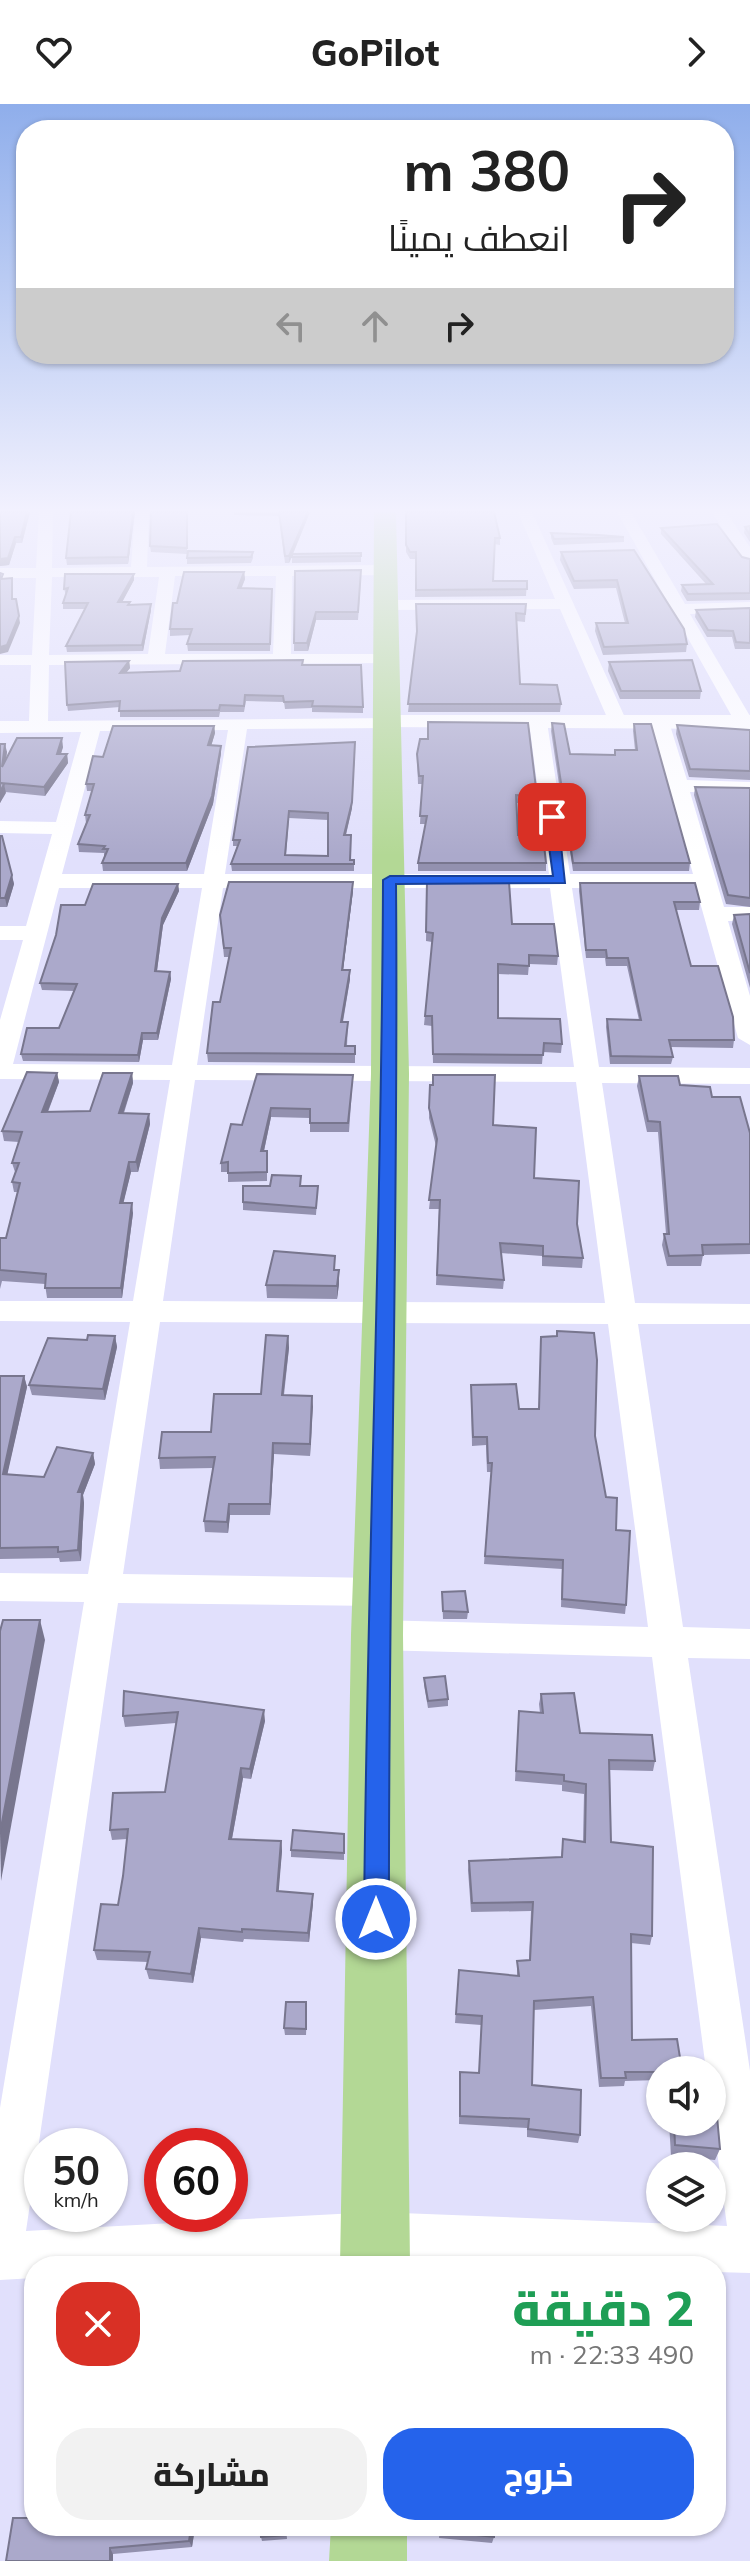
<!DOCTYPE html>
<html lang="ar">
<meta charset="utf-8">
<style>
:root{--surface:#fff;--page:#f2f2f2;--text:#222;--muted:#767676;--accent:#2563eb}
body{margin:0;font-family:Mulish,Cairo,sans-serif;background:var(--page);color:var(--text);direction:rtl;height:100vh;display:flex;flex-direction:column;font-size:30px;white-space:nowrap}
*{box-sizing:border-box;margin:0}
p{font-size:26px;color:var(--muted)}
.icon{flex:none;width:44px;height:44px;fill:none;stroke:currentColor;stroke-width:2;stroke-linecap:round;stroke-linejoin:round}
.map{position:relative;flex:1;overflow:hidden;direction:ltr}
.drawer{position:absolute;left:24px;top:2152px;width:702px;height:280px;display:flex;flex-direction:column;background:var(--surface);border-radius:32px;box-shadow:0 2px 6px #0004;direction:rtl}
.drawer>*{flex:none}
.hud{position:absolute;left:16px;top:16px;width:718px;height:244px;border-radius:32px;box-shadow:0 2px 6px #0004;direction:rtl;background:#fff;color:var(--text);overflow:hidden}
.tools{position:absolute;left:646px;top:1952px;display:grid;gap:16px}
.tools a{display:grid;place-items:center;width:80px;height:80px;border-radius:50%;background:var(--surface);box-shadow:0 2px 6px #0004;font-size:40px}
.speed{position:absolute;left:24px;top:2024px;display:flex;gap:16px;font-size:40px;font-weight:700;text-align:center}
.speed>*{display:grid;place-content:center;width:104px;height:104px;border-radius:50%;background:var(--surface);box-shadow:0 2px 6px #0004;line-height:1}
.speed small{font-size:20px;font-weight:400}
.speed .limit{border:12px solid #d22;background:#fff;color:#111}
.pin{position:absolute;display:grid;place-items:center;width:68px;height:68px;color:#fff;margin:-34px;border-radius:16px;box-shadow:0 4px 12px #0006}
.me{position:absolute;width:88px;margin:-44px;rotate:0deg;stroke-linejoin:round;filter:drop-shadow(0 0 6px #0008)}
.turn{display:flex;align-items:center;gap:28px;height:168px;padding:0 32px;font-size:36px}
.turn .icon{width:104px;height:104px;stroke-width:2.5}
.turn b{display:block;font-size:56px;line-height:68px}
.lanes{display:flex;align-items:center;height:76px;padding:0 32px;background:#0003;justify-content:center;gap:40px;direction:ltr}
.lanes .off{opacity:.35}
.round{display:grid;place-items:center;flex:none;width:84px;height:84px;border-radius:32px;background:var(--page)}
.overview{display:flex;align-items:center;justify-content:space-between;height:136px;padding:0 32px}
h1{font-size:48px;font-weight:800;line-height:60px;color:#1e9e55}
.action{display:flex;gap:16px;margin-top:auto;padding:16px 32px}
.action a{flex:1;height:92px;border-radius:32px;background:var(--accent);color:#fff;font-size:32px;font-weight:800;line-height:92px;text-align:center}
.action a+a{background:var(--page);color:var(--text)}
header{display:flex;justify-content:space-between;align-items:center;height:104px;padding:0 32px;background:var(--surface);font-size:36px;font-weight:800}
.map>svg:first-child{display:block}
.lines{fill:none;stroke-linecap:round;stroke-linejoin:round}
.minor{fill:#fff;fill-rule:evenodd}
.tertiary{fill:#fff;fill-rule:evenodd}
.primary{fill:#b3d895;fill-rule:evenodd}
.wall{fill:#9391af;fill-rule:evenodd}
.shaded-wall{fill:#78768e}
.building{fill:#aba9cb;stroke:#78768e;stroke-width:2;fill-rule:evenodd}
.route{fill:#2563eb;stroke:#184099;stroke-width:2}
</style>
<header><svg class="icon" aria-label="forward" viewBox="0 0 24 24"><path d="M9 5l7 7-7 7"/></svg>GoPilot<svg class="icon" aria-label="heart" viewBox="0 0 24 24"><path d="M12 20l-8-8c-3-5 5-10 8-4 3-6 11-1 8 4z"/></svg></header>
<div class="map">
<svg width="750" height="2457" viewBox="0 0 750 2457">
<rect width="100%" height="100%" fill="#e1e0fc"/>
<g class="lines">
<g class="minor">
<path d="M39,408H53L52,464L131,463L135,408H149L147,463L388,461L396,466L388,471L292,472L291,550H388L394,551V559L49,561L48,617L395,614L397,618L388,624L247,625L225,770H549L529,618L538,612L547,618L570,770H693L651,618L653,614H667L669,618L687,676L750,678V690L690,688L724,803H750V817H728L750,892V941L738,934L696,784H572L599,963L750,964V980L602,979L635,1199L750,1200V1220H638L683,1523L750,1525V1555L688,1554L750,1967V2169L716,2168V2162H565L375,2154L239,2162H34V2174L0,2176V2004L84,1498L0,1497V1469L88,1470L130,1218L0,1217V1197H133L170,976L0,975V916L23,836H0V822H26L52,730L0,729V717L56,718L81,628L0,629V617H29L31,561H0V551H32L36,474H0V464H36ZM175,472H276L273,550H165ZM52,473H159L148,550L49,551ZM228,626L204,770H62L100,627ZM59,784H202L172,961L13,960ZM223,784H550L574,963L197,961ZM195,976L576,978L605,1199L163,1197ZM160,1218L608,1220L648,1523L377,1516L364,1520L359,1531L364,1542L377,1546L652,1553L706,1966H712V2010L727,2122L375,2108L26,2127L118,1499L378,1502L390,1498L395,1488L390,1478L378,1474L123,1470Z"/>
<path d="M518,408H532L627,618L625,622H611L609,618L560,505L388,506L380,501L388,496L555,495Z"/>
<path d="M617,408H631L685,500L750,498V508L690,510L750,612V622H737L735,618Z"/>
<path d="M712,408H726L750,443V460L744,458Z"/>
</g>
<path class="tertiary" d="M388,611H750V625L380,623L377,618Z"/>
<g class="primary">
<path d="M374,408H396L409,970L403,1531L410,2162H340L351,1531L371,970Z"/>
<path d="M331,2422H407V2457H329Z"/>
</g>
</g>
<g class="wall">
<path d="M0,408H30L22,439H16L9,461L0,462Z"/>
<path d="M135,408L128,460L67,461L66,454Z"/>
<path d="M187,408V450L151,448L150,442Z"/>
<path d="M234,408H310L293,450L361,449V458L292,459V453L289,459H285L279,412L234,411Z"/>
<path d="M406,408L500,434V441L494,440L493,477H527L526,492L415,493L416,455H410L406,448Z"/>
<path d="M750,422V438L744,429L745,423Z"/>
<path d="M661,424L750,455V496L687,497L681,487L682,481L706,480L661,430Z"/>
<path d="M551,429L624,433V438L554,441L551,434Z"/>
<path d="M634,446L687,540L686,548L603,551L595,527L596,519H625L616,484L574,485L560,456L561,448Z"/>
<path d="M253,448V454L251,459L187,460V454Z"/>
<path d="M295,467L361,474L358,516H316L308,547H294Z"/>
<path d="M244,468L245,475L241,484L272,491L270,547H188L187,540L190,531L170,532V525L177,499Z"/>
<path d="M134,470V476L122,498L151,506L143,547L67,548L66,542L85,505H63V499L66,491L64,485Z"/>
<path d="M416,500H526L525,518L516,517L520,580L561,600L560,608H408L417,531Z"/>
<path d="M750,504V545H735L732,533H707L695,513L696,506Z"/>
<path d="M129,557L130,564L126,569L303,561L363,603V609L312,608V604L285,605L284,598L246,597L244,608H220L219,613H120V603L68,607L67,601Z"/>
<path d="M609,558L701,587L700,595H620L608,567Z"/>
<path d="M552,619L570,650L615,651L635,646L633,627L634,620L690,759L689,767H573L569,740L570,732L565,720L551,627Z"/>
<path d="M677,621L750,626V676L689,673L676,630Z"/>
<path d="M214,622L215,629L211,642L221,649L213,700L187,767H103L102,759L104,753V749L79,748L78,740L86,719L85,711L92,687H87L86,680L103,653Z"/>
<path d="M0,640L7,648L6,655L63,643L61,650H67L68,659L45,692L5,688L0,699Z"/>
<path d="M248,643L352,704L346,731L350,756H354V767H232L231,760L237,742H233V736ZM289,714L328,716V752L286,751Z"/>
<path d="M417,650L537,692V700L517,699L518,731L546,759V767H418V759L426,720H420L422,680H418Z"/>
<path d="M695,683L750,684V803L726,800L694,691Z"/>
<path d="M0,732L14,780L7,803H0Z"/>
<path d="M353,778V787L343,866H350V875L343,918H348L347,942H355V959L208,958L207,949L220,898L229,853H224L220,811Z"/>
<path d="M427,778L512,820L558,852L557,861L529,860L528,871L498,870V914L562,940L561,949L543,948L542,960L433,959L432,922L424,921L432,838L426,837Z"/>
<path d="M580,779L700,798L699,806H676L691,862L734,936L733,944L670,943L673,953L671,960H610L606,923L607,915L639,916L627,862H606L605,854H586L579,787Z"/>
<path d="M178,780L179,787L163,821L157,867L170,868L171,875L158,936H143L139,958L23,957L21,950L59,924L74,887L42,886L40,879L85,801Z"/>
<path d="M750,810V884L732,820L734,811Z"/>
<path d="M57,969L59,978L48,1008L90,1007L132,969L133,979L124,1009L149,1010L150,1020L138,1068H131L123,1099L133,1109L122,1194H47L45,1180L2,1177L0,1185V1134H6L18,1088H14L12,1078L15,1068L12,1059L19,1038L4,1037L2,1027Z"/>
<path d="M257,970L353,971L349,1028H310V1014L271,1013L264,1047H267V1077L228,1078V1068H221V1059L242,1021Z"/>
<path d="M639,972L680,981L712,993L750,1029V1150L703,1151L701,1162H667L662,1141L664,1130H666L658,1028H647L637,982Z"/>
<path d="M430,981L493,1021L534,1074L577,1120L583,1154L582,1164L542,1162V1152L501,1149L504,1176L503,1185L436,1181L439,1105H429L436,1042L429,1014Z"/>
<path d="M301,1082H318L316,1111L243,1106V1098Z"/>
<path d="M339,1180L337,1195L267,1194L266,1181Z"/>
<path d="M115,1232L117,1243L105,1296L32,1291L29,1281L87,1236Z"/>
<path d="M288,1232L289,1244L284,1291L312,1292L310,1352L274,1350L270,1411H230L228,1429L205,1428L204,1417L213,1364L160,1365L159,1354L211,1328L261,1290Z"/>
<path d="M541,1233L595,1332L606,1393L616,1426L626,1501L625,1510L561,1503L562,1465L484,1460L491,1368H487L486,1341L472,1342L471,1281L519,1305H539Z"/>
<path d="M0,1272H24L27,1283L7,1370L44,1373L93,1349L95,1360L83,1391L84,1399L81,1457L60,1458L59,1454L0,1455Z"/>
<path d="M442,1488L468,1508L467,1515H443Z"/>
<path d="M424,1574L448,1595V1602L428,1604L424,1581Z"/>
<path d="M124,1587L265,1617L251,1675L243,1674L232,1735L281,1737L282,1747L278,1787L313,1790V1799L309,1838L244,1835L243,1838L201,1834L193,1879L149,1875L146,1865L148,1858L97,1856L94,1846L118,1801L123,1772L127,1735L112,1736L110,1726L165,1688L176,1619L125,1623L123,1612Z"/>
<path d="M541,1590L580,1629L655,1657L653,1667L610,1666L611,1738L652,1832L650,1841L631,1839L632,1936L660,1966V1976L625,1977L624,1982L599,1983L591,1902L534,1906L532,1981L580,2031L578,2039L527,2033V2024L459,2020L460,1968L479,1969L481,1921L455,1919L459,1866L517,1872V1857L529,1856L531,1807L471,1808L468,1766L469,1757L561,1753L563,1735L583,1737L584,1690L562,1687V1681L515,1677L519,1607L540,1609L539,1600Z"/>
<path d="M344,1730V1756L291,1753V1746Z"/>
<path d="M307,1904L306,1931H285L284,1924Z"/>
<path d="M669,2018H712L720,2045L715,2056L671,2052Z"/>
<path d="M13,2414L217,2422L215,2432L194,2430L192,2443L113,2450Z"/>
<path d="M286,2422L287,2435L262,2437L261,2433Z"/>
<path d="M440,2422H494V2433L492,2439L439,2434Z"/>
</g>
<g class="shaded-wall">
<path d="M27,408H30L22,439L21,433Z"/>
<path d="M133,408H135L128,460V453Z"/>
<path d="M308,408H310L289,459V452Z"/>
<path d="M15,433L16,439L9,461L0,462V455Z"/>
<path d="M244,468L245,475L239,491L238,484Z"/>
<path d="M134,470V476L119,504L118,498Z"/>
<path d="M151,500V506L143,547L142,541Z"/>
<path d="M316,508V516L308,547L307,539Z"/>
<path d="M19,512L20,519L8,548L0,550V543Z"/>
<path d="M129,557L130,564L121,575L120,569Z"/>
<path d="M214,622L215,629L209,649L208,641Z"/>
<path d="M62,634L63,643L58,658L57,650Z"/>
<path d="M5,640L7,648L3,671L2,663Z"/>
<path d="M221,642V649L213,700L187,767L186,759Z"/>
<path d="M355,645L352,704L344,738V731Z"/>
<path d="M67,650L68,659L45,692L44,683Z"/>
<path d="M4,680L6,689L0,699V688Z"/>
<path d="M12,771L14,780L7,803L5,794Z"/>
<path d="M353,778V787L342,875V866Z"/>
<path d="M178,780L179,787L163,821L156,874L155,867L162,814Z"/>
<path d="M350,866V875L341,927V918Z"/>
<path d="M170,868L171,875L158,936L157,929Z"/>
<path d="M142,929L143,936L139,958L138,951Z"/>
<path d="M57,969L59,978L44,1017L42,1008Z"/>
<path d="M132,969L133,979L120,1019L119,1009Z"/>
<path d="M271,1004V1013L262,1056L261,1047Z"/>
<path d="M149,1010L150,1020L138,1068L136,1058Z"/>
<path d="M129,1058L131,1068L121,1109L120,1099Z"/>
<path d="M132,1099L133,1109L122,1194L121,1184Z"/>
<path d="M339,1166V1180L337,1195V1182Z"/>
<path d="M115,1232L117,1243L105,1296L103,1285Z"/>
<path d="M288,1232L289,1244L282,1302V1291Z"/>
<path d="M24,1272L27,1283L5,1381L3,1370Z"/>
<path d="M312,1292L313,1303L310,1352V1340Z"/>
<path d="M273,1339L274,1350L270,1411V1400Z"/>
<path d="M93,1349L95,1360L83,1391L84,1399L81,1457L78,1446V1388Z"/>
<path d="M229,1400L230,1411L228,1429L227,1418Z"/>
<path d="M40,1516L45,1536L1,1777L0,1729Z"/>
<path d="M264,1606L265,1617L251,1675L250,1665Z"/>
<path d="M241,1664L243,1674L230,1745L229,1735Z"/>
<path d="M281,1737L282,1747L278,1796L277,1787Z"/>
<path d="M313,1790V1799L309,1838L308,1829Z"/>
<path d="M199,1824L201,1834L193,1879L191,1870Z"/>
<path d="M191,2425L194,2430L192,2443L189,2437Z"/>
<path d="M110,2444L113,2450V2457H110Z"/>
</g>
<g class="building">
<path d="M0,408H27L21,433H15L8,454L0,455Z"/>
<path d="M71,408H133L128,453L66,454Z"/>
<path d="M151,408H187V444L150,442Z"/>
<path d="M279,408H308L289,452H285Z"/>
<path d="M406,408H494L500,434H495L493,477H527V485L416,486V448H410L406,441Z"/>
<path d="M717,420L742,453L750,455V489L688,490L682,481L713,480L661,424Z"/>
<path d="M750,422V431L745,423Z"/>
<path d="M551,429L599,431L624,433L554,435Z"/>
<path d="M634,446L684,525L687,540L604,543L596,519H628L617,476L574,477L561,448Z"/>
<path d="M188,447L253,448L251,453L187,454Z"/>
<path d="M361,449V452L292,453V450Z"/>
<path d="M361,466L358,508H316L307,539H294L295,467Z"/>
<path d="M184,468H244L238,484L272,485L270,540H187L192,525H170L173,499H177Z"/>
<path d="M0,469L3,470L1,475L12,474V495H16L19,512L7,541L0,543Z"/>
<path d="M65,470H134L118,498H130L128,501L151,500L142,541L66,542L88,499H63L68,484L64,485Z"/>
<path d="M416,500H526L525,510L516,509L520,580L557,581L561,600H408L417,527Z"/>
<path d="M750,504V539L736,538L733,527L708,526L696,506Z"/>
<path d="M303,556L302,561H361L363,603L312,602L313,597L284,598L283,592L245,591L244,602L220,601L219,606L119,607L120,597L67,601L65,558L129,557L120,569L180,567L183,557Z"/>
<path d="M692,556L701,587H621L609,558Z"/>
<path d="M428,618L528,619L537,692L516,691L518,731L543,732L546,759H418L427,712H420L423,672H419L417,650L420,635H428Z"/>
<path d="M552,619L564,620L570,650L615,651V646H637L634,620H651L690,759H573L569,732H573L566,712Z"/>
<path d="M677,621L750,626V667L690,665Z"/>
<path d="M113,622H214L208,641L221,642L212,692L186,759H102L108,745H103L105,742L78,740L90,711H85L94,680H86L93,652L103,653Z"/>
<path d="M17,634H62L57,650H67L44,683L1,679L4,680L0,688V640H5L2,663Z"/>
<path d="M355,638L352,698L344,731H351L350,756H354V760H231L240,736H233L248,643ZM289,707L328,709V752L285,751Z"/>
<path d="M695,683L750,684V794L728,791Z"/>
<path d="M0,732H2L12,771L5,794H0Z"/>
<path d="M229,778H353L342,866H350L341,918H348L345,942H355V950L207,949L213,898H220L231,844H224L220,811Z"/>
<path d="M427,778H509L512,820H554L558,852L529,851V862L498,860V914L560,915L562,940L544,939L543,951L433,950L432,912H425L433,829L426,828Z"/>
<path d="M580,779H695L700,798H674L691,862H718L733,913L734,936H669L673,953L611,952L607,915L641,916L628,854H607L606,846H586Z"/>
<path d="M93,780H178L162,814L155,867L170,868L157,929H142L138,951L21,950L27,924H59L77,880L40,879L56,831L61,801H85Z"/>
<path d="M750,810V869L734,811Z"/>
<path d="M27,968L57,969L42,1008L90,1007L103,969H132L119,1009L149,1010L136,1058H129L120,1099H132L121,1184H45L46,1170L0,1166V1134H6L20,1079L12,1078L19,1059H12L22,1028L2,1027Z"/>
<path d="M257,970L353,971L348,1019H310V1005L271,1004L261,1047H267V1068L228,1069V1058L221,1059L231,1020L242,1021Z"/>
<path d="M433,971H495L493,1021L536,1024L534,1074L579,1077L577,1120L583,1154L543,1152V1142L500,1139L504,1176L437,1171L440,1096H429L437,1035L429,1004L430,981H433Z"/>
<path d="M639,972H678L680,981L710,983L712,993H740L750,1029V1140L702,1141L703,1151L669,1152L664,1130H669L660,1018L648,1017Z"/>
<path d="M272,1071L301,1072L300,1082H318L316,1104L243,1098V1082H270Z"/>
<path d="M274,1147L335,1152L334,1166H339L337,1182L266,1181Z"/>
<path d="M557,1227L594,1229L597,1256L595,1332L606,1393L617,1394L616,1426L630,1427L626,1501L562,1495L563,1456L485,1452L492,1359H488L487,1333H473L471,1281L516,1280L519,1305H539L541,1233L557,1232Z"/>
<path d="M88,1231L115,1232L103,1285L29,1281L48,1234L87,1236Z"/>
<path d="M266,1231L288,1232L282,1291L312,1292L310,1340L273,1339L270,1400H229L227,1418L204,1417L215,1353L159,1354L162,1328H211L214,1290H261Z"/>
<path d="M0,1272H24L3,1370L44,1373L57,1343L93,1349L78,1388H82L78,1446L58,1448V1443L0,1444Z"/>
<path d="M465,1487L468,1508L443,1507L442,1488Z"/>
<path d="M3,1516H40L0,1729V1527Z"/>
<path d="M445,1572L448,1595L428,1597L424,1574Z"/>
<path d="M124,1587L264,1606L250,1665L241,1664L229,1735L281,1737L277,1787L313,1790L308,1829L242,1825V1828L199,1824L191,1870L146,1865L150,1848L94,1846L101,1800L118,1801L123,1772L128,1725L110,1726L113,1689L165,1688L178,1608L123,1612Z"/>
<path d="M574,1589L580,1629L652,1631L655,1657L609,1656L611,1738L653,1743L652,1832L631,1830L632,1936L677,1935L682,1966L672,1965L660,1966V1968H625L626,1974H601L593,1893L534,1897L532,1981L581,1986L580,2031L528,2025L529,2015L460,2012V1968L479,1969L482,1912L456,1910L459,1866L519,1872L517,1857L530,1856L533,1798L472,1799L469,1757L562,1753L563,1735L585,1738L586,1680L564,1677V1671L516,1667L519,1607L543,1609L541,1590Z"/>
<path d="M293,1726L344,1730V1749L291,1746Z"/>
<path d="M286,1898H306V1925L284,1924Z"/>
<path d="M712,1969H713L720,2045L675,2041L674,2018H712Z"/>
<path d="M13,2414H34V2422H214L213,2427L191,2425L189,2437L110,2444V2457H6Z"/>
<path d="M260,2422H286V2431L261,2433Z"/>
<path d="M440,2422H494V2433L440,2427Z"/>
</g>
<linearGradient id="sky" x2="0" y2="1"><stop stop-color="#8faeeb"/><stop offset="0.54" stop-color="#f2f1fe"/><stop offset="1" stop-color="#f2f1fe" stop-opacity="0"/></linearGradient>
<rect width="750" height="752" fill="url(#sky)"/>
<path class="route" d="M552,709L558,713L565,779L396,780C399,1125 388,1470 389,1815L385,1823L376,1827L368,1823L364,1815C367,1468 382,1122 383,776L390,772H553L545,713Z"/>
</svg>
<div class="tools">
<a><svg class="icon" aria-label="sound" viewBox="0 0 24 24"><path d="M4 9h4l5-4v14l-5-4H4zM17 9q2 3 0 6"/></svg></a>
<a><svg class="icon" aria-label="layers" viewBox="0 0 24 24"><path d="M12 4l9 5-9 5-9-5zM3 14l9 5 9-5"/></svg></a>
</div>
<div class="speed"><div>50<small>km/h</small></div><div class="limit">60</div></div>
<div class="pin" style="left:552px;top:713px;background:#d93025"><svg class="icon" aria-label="arrive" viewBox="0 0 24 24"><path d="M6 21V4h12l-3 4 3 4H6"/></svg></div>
<svg class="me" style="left:376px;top:1815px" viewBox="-20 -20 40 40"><circle r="17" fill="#2563eb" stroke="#fff" stroke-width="3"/><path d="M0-11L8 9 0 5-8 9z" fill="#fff"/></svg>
<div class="hud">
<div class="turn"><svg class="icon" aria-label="right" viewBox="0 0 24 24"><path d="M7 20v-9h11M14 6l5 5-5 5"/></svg><div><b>380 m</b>انعطف يمينًا</div></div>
<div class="lanes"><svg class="icon off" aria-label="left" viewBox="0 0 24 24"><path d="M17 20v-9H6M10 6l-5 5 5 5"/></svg><svg class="icon off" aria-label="ahead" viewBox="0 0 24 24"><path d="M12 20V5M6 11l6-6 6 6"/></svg><svg class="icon" aria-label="right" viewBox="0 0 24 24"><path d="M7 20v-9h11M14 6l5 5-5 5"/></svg></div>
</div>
<section class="drawer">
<div class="overview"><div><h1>2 دقيقة</h1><p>490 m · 22:33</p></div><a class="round" style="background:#d93025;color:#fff"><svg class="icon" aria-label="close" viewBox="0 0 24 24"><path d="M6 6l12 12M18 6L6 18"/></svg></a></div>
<div class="action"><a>خروج</a><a>مشاركة</a></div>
</section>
</div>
